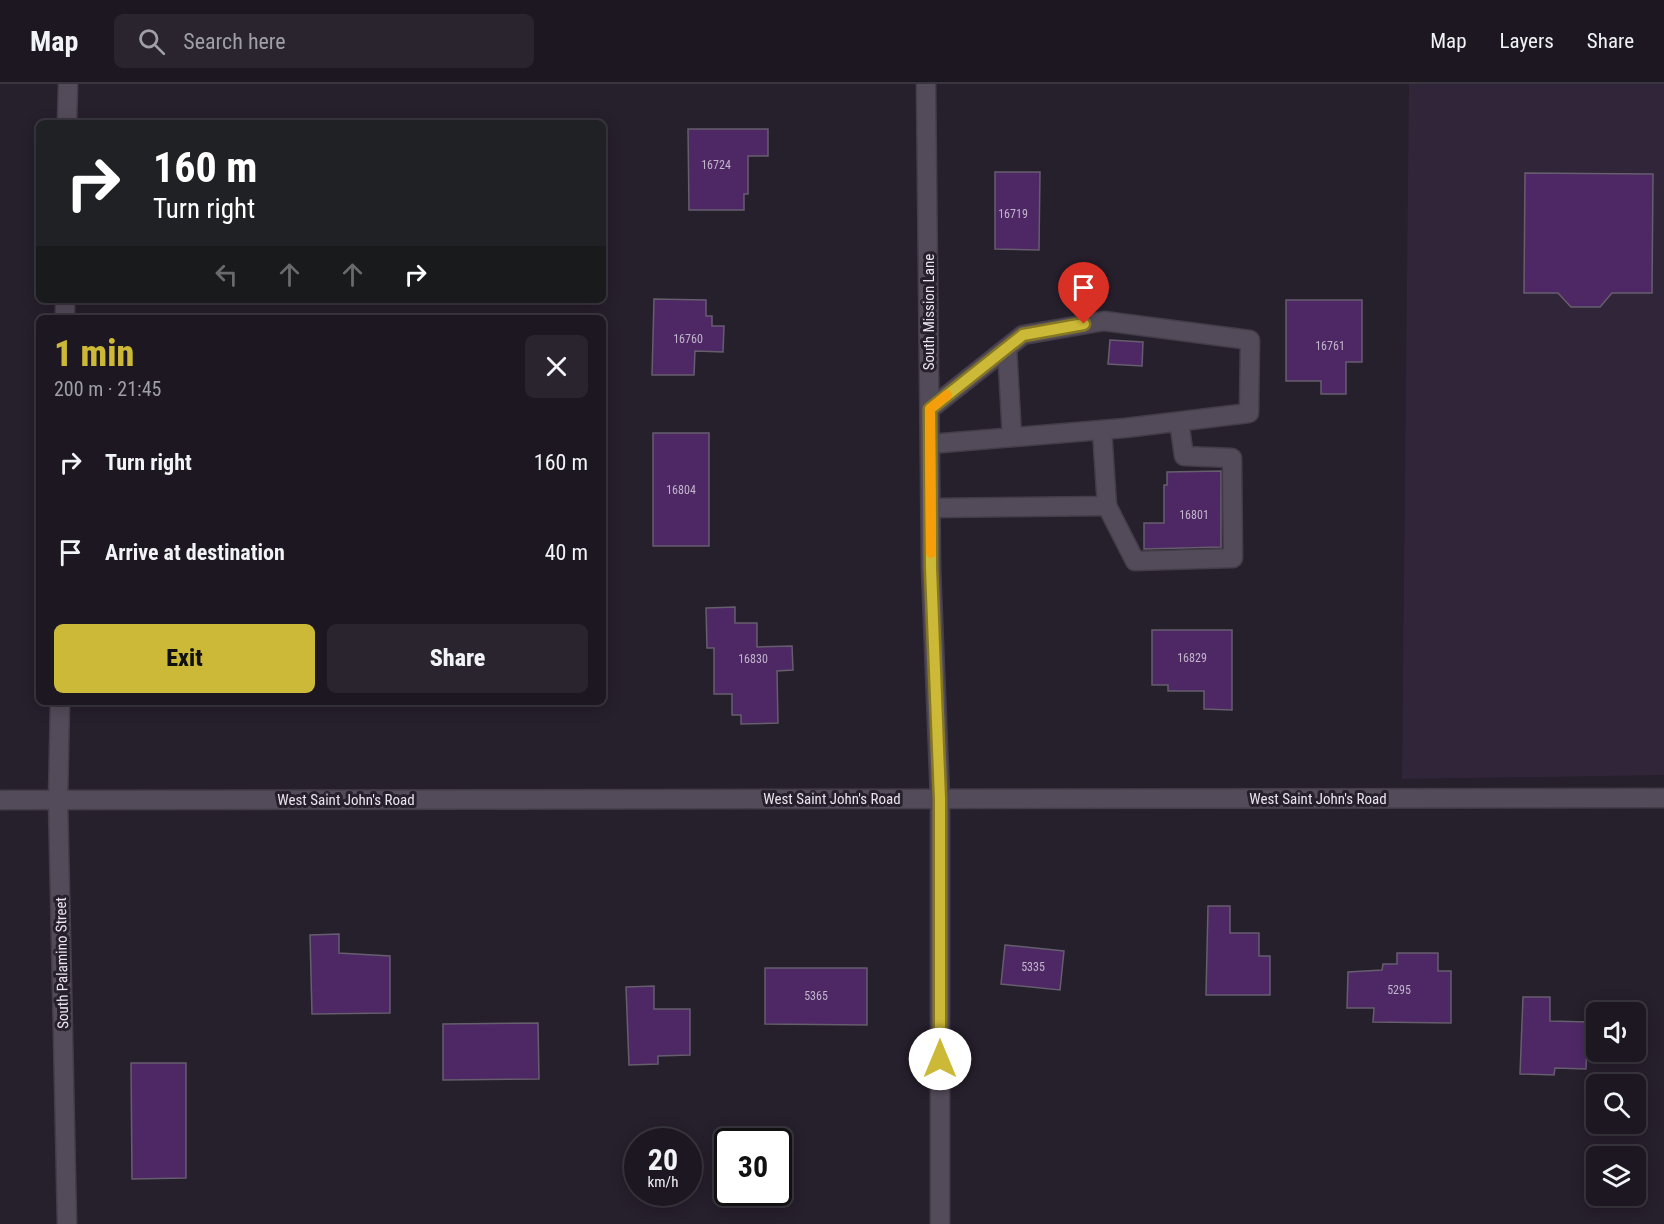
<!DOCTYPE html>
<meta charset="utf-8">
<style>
:root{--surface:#1c1721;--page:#29242e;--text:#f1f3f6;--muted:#a09fa5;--line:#3a363f;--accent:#cdb938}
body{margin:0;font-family:"Roboto Condensed",sans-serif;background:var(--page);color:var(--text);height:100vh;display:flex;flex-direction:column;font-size:22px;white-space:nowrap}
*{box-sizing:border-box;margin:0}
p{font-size:20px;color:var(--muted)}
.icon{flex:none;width:33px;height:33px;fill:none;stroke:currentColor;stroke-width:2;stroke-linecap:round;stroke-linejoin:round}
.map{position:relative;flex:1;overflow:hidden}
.drawer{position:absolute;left:36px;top:231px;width:570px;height:390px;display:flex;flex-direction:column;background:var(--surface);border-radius:9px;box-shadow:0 3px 15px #0003,0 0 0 2px var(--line)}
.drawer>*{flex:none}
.banner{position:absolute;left:36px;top:36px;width:570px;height:183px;border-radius:9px;box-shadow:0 3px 15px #0003,0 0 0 2px var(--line);background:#202124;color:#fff;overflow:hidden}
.controls{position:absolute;left:1586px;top:918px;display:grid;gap:12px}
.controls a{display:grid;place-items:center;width:60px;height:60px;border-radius:9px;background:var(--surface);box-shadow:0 3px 15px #0003,0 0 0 2px var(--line);font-size:30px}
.speed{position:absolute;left:624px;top:1044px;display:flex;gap:12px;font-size:30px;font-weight:700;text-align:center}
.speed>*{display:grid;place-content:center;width:78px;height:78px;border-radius:50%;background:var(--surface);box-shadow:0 3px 15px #0003,0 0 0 2px var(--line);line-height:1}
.speed small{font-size:15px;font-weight:400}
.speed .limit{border:3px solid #111;border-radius:9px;background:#fff;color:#111}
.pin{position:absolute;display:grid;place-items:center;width:51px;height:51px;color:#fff;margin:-62px -26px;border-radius:50% 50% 50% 0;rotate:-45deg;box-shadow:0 0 6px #0007}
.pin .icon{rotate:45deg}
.me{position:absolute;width:66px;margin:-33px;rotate:0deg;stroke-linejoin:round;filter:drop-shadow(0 0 4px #0008)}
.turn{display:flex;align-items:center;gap:21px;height:126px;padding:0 18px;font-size:27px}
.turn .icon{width:78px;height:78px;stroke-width:2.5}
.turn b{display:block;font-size:42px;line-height:51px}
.lanes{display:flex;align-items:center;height:57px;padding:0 18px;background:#0003;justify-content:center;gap:30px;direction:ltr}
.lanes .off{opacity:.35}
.round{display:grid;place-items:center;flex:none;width:63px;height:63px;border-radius:9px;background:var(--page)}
.headline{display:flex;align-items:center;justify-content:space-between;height:102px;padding:0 18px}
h1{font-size:36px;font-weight:800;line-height:45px;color:var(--accent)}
.action{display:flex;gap:12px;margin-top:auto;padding:12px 18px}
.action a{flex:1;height:69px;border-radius:9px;background:var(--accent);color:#111;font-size:24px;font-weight:800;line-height:69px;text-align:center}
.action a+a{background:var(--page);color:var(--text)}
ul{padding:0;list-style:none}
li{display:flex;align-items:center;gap:18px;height:90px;padding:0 18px}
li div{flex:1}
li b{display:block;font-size:22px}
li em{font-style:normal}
header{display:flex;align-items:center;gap:36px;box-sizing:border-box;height:84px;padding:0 30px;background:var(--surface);border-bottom:2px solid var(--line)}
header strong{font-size:28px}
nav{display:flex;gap:33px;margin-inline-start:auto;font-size:21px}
.search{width:420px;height:54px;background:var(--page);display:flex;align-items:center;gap:15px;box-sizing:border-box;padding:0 21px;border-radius:9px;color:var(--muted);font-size:22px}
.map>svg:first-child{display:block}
.built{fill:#312639}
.building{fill:#4d2865;stroke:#665d6d;stroke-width:1.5}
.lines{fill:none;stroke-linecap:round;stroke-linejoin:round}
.minor-casing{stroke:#433d48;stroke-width:21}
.minor{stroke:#544b5a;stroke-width:18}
.route-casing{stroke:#857824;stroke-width:15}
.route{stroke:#cdb938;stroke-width:10}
.slow{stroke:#f59e0b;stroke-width:10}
.labels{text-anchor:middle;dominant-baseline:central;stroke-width:6;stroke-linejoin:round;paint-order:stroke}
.number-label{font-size:12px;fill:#c1b4cb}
.street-label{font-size:15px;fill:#e8e3ed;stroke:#261f2c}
</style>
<header>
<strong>Map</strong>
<div class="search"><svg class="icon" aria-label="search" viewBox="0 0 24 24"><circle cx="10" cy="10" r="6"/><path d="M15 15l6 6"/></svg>Search here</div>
<nav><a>Map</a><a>Layers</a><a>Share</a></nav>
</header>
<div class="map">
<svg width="1664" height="1140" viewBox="0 0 1664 1140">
<rect width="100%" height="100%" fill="#261f2c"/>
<path class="built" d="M1409,0H1664V691L1402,695Z"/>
<g class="building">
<path d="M688,45H768V72H748V110H744V126H689Z"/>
<path d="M995,88H1040L1039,166L995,165Z"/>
<path d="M1525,89L1653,90L1652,209H1612L1600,223H1571L1558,209H1524Z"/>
<path d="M654,215L706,216V232H712V242H724L723,268L695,267L694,291H652Z"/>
<path d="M1286,216H1362V278H1346V310H1321V297H1286Z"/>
<path d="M1110,256L1143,258L1142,282L1108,280Z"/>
<rect x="653" y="349" width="56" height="113"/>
<path d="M1221,387V463L1144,465V439H1164V401H1167V388Z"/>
<path d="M735,523V539H757V563L792,562L793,586L777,587L778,639L741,640V631H732V610H714V564H707L706,524Z"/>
<path d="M1152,546H1232V626L1204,625V607H1168V601H1152Z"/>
<path d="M1208,822H1230V849H1259V872H1270V911H1206Z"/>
<path d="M339,850V869L390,872V929L312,930L310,851Z"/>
<path d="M1005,861L1064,867L1060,906L1001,900Z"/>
<path d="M1397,869H1438V887H1451V939L1373,938L1374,924H1347L1348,888L1382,886L1383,880H1397Z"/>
<path d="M765,884H867V941L765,940Z"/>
<path d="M654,902V925H690V971L658,972V980L629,981L626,903Z"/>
<path d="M1523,913H1550V937L1588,938L1586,985L1555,984L1554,991L1520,990Z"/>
<path d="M538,939L539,995L443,996V940Z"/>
<path d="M131,979H186V1094L132,1095Z"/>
</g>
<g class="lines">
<defs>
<g id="minor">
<path d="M926,0L931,484L940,715V1140"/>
<path d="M67,39L68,0"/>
<path d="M65,234V216"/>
<path d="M1007,264L1012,353"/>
<path d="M930,325L1023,251L1104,237L1250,256L1249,329L1125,344L930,360"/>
<path d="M1107,422L1135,477L1233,474L1232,374L1184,372L1179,338"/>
<path d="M931,424L1107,422L1102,346"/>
<path d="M60,618L58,716L67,1140"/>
<path d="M0,716L1664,714"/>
</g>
</defs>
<use href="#minor" class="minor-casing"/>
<use href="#minor" class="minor"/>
</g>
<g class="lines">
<defs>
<path id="route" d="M940,975V715L931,484L930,325L1023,251L1084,240"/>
</defs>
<use href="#route" class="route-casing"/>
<use href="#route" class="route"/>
<path class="slow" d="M931,469L930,325L947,311"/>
</g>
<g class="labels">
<g class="number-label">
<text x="716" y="81">16724</text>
<text x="1013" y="130">16719</text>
<text x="688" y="255">16760</text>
<text x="1330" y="262">16761</text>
<text x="681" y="406">16804</text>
<text x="1194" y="431">16801</text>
<text x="1192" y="574">16829</text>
<text x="753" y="575">16830</text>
<text x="1033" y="883">5335</text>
<text x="1399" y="906">5295</text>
<text x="816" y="912">5365</text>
</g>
<g class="street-label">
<text transform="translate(929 228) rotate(-90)">South Mission Lane</text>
<text x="832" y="715">West Saint John's Road</text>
<text x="1318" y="715">West Saint John's Road</text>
<text x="346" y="716">West Saint John's Road</text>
<text transform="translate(62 879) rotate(-91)">South Palamino Street</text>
</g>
</g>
</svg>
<div class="controls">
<a><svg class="icon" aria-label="sound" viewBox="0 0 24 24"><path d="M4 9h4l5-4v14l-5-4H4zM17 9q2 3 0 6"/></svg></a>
<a><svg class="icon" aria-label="search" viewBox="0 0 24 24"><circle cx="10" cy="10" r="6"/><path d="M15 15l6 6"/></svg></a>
<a><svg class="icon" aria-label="layers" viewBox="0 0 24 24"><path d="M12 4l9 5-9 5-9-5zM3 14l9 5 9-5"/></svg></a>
</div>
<div class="speed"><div>20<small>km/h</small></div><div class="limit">30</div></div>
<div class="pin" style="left:1084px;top:240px;background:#d93025"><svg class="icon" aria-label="arrive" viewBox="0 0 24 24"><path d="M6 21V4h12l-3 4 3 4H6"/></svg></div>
<svg class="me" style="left:940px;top:975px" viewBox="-20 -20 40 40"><circle r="19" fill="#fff"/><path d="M0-13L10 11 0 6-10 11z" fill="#cdb938"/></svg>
<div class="banner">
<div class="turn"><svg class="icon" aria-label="right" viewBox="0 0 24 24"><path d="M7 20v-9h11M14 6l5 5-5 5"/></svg><div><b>160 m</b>Turn right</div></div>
<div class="lanes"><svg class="icon off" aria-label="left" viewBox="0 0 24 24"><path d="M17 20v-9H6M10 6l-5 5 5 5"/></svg><svg class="icon off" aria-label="ahead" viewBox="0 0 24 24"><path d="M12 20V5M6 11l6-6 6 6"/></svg><svg class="icon off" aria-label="ahead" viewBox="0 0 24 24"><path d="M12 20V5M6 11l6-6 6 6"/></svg><svg class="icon" aria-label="right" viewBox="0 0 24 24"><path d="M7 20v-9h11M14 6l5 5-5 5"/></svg></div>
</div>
<section class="drawer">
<div class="headline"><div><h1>1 min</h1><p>200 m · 21:45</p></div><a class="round"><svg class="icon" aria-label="close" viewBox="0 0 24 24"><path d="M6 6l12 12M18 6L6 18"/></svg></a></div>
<ul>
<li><svg class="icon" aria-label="right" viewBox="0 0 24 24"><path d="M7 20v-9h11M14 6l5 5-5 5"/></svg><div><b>Turn right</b></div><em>160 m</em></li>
<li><svg class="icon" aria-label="arrive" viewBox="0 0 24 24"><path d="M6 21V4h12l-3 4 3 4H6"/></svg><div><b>Arrive at destination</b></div><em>40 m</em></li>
</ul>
<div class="action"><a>Exit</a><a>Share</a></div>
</section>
</div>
